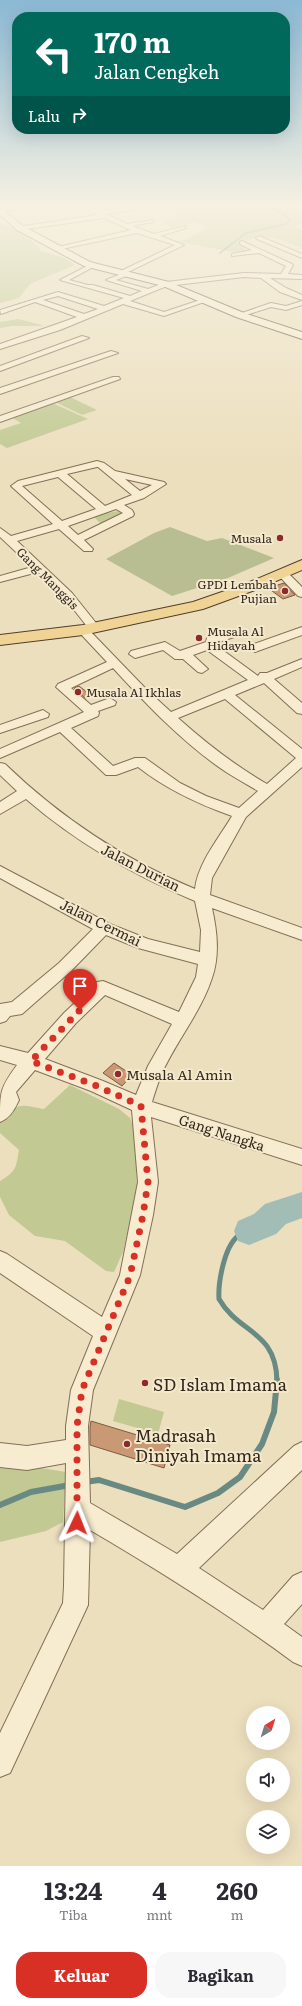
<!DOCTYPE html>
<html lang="id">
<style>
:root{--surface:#fff;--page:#f7f7f7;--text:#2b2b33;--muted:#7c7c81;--accent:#d93025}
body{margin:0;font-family:Literata,serif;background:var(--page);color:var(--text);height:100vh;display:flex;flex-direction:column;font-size:15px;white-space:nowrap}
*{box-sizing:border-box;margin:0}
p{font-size:13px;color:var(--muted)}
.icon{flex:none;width:22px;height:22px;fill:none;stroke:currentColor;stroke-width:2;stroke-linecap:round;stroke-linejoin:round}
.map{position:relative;height:1866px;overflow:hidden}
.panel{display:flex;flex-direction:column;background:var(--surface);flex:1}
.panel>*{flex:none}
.top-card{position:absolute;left:12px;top:12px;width:278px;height:122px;border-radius:16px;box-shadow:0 4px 16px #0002;background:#00695c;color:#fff;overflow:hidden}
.needle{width:26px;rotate:38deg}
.buttons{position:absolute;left:246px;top:1706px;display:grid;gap:8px}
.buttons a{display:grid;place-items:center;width:44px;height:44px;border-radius:50%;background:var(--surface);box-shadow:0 4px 16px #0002;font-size:20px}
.pin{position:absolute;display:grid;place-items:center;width:34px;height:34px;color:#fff;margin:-41px -17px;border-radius:50% 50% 50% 0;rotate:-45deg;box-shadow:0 0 4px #0007}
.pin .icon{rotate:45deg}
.me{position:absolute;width:44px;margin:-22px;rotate:2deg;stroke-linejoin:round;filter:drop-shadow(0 0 3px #0008)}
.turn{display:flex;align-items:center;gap:14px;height:84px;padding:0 16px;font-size:18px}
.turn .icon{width:52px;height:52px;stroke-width:2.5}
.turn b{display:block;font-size:28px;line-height:34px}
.then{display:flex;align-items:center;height:38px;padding:0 16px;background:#0003;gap:8px;font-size:15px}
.eta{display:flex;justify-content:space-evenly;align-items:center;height:68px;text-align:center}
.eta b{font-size:24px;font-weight:700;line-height:28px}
.cta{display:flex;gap:8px;margin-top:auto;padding:8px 16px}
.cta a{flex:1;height:46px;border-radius:16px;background:var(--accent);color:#fff;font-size:16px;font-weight:700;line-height:46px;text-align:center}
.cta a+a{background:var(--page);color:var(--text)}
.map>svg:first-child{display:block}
.green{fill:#c2c993}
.cemetery{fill:#b8be92}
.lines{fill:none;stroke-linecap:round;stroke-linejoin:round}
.stream-far2{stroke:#698a82;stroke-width:1.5}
.stream-far1{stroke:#698a82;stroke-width:5}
.stream{stroke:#698a82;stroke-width:6}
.river{fill:#a1bdb5;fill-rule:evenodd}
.building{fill:#c99975;stroke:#82593e}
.street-casing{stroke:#836f57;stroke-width:2}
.secondary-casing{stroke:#65503b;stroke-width:2}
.primary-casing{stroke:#513d2c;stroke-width:2}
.street{fill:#f7ecd0;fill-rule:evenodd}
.secondary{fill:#f7ecd0;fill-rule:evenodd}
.primary{fill:#efd496;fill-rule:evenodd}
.route{stroke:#d93025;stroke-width:7;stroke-dasharray:0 12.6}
.poi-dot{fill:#902a2a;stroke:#f4e9cd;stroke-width:1.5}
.labels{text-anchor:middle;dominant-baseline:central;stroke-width:4;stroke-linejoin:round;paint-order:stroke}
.far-poi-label{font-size:12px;fill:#33271c;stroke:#f4e9cd;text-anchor:end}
.far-street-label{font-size:12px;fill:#33271c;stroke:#f4e9cd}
.street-label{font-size:14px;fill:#33271c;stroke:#f4e9cd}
.poi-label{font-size:14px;fill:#33271c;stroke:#f4e9cd;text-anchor:start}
.near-poi-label{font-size:17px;fill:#33271c;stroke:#f4e9cd;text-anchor:start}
</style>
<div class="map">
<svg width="302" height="1866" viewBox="0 0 302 1866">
<rect width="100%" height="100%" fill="#ecdfbe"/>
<g class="green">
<path d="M148,205H302V223L294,227L302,230V248C281,240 263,230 242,243L247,252H233L180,242L209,228L195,222L172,228L163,222L181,217C170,211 159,210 148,205Z"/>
<path d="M0,223L10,227L37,245L41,251L65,258L75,265L30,284L19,298L0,303Z"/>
<path d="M18,319L42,325V326H12L0,328V322Z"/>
<path d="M68,396L97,410L82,415L53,401Z"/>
<path d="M50,402L88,419L7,448L0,444V430L21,423L9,416Z"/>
<path d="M119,511L124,515L102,525L94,517L100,514Z"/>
<path d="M70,1085L119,1109L130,1118L135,1131L137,1189L123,1252L114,1272L106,1271L65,1241L35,1236L9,1215L0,1197V1181C17,1171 16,1167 19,1150L0,1133V1122C19,1102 18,1104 44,1109Z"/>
<path d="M119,1399L164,1412L158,1434L113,1421Z"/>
<path d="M0,1466H29L66,1472L63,1522L46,1531L0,1542Z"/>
</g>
<path class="cemetery" d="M170,527L207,541L222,538L274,558L228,578L172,596L106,559L154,533Z"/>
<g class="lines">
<path class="stream-far2" d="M220,253L246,233L286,224L290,221L285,215L267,205"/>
<path class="stream-far1" d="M249,1231C245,1233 241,1234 238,1236C224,1247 218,1283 219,1299C239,1334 276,1330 277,1381"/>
<g class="stream">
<path d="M85,1482L99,1480L185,1507L218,1493L240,1477L262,1444L274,1412L277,1380"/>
<path d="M0,1505L31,1492L70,1485"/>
</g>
<path class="river" d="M302,1192V1218L286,1224L276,1234L249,1245L238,1241L234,1231L238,1221L254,1214L265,1204Z"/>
</g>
<g class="building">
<path d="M284,583L295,595L283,599L268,588Z"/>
<path d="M79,686L92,696L86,699L74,688Z"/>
<path d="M114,1063L132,1075L122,1086L103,1073Z"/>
<path d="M91,1421L170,1445L164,1468L90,1445V1427Z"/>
</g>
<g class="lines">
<defs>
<g id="street">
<path d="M25,205H46L0,212V208Z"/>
<path d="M135,206L137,207V209L106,214L127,224L153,220V222L132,226L154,234L186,226V228L160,236L184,245L128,272L130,274L129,275L116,280L148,289L166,282L244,273L281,274L286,266L259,253L232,256V254L252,250L240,244V242L242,241L292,264L293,265L288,274L302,275V279L270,278L286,288L302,295V300L280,292L261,278L244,277L167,286L130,301L164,312L203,299L207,301L164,316L123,304L60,330L0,349V344L77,317L35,302L1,314L0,310L58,292L104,306L124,298L60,280L93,263L96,265L95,266L69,280L88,285H93L130,296L142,291L106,280L121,274V271L175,245L137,233L57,250L54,248L131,230L104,218L20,230L17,228L18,227L98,215L88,210L87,209L90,207L100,211ZM58,296L98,309L84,314L43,300Z"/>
<path d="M259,236L302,254V258L257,239L256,238Z"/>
<path d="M302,301V305L286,310L271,307L240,317L236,315L271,303L286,306Z"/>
<path d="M82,336L89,338L0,371V366Z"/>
<path d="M111,351L118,353L0,394V388Z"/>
<path d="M113,377H119L120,379L0,422V416Z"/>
<path d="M97,461L104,463L115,471L164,482L166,484L144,498L124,505L132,510L134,514L133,516L84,540L93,549L92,551H84L59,529L17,541L72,593L100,628L98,630L90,631L147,690L171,712L248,680L207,650L193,655L208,669L202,673L198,672L183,659H175L163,650L135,658L129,654L131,651L165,642L180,651L206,642L207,638L229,630H237L239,633L237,636L219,642L217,646L258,676L260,673H267L302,659V667L274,679L302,703V714L297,713L264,683L235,695L302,749V767L246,817L212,878L210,895L302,928V940L212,908C217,931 220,955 212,978C201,1012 177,1040 162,1073C158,1082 155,1092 152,1102L302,1149V1165L151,1117L158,1182L153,1215L140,1275L93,1390L88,1426L90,1503L177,1554L294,1446L302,1442V1470L199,1568L263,1610L293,1576L302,1572V1604L284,1624L302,1637V1666L293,1662C228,1614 160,1571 90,1530L88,1605L10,1773L0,1777V1733L63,1603L64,1586L66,1463L27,1470L0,1467V1443L27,1446L66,1440V1426L71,1390L93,1336L0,1273V1251L7,1254L102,1317L120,1275L138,1182L132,1110L91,1091L35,1070L16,1092L19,1100C15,1109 10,1118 0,1122C0,1091 0,1088 17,1065L0,1060V1046L28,1053L64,1013L97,982L103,981L179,1012L196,977L198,964L138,948L106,935L71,971L22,1014L10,1016L6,1021L0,1023V1004L12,1002L59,963L93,929L0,878V866L110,924L148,939L200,952L201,930L195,901C133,875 77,843 26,799L0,814V802L17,791L0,775V763L5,764C61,818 123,859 195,889C198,863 219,838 232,816C198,804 166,789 138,767L116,775H106L60,732L0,758V749L84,712L56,687L58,684L107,662L77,630L83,626L89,629L64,597L38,572L0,582V576L32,567L0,537V528L11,536L53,524L11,486L18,481ZM97,467H98L132,495L105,506L67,474ZM58,477L96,509L62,521L22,486ZM125,479L152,485L140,491ZM116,509L123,513L78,535L68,526ZM113,668C147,705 184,744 226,772C237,779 248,785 258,791L239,808L206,796L180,783L145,758H135L113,766L71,728L98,716L99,713L98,711L115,705L116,702L110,698L91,705L71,688ZM225,699L296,758L267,784C234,765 206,743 178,718ZM105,995L172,1024L148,1066L136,1095L103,1081L45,1059L76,1023Z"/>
<path d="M282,570L286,571L302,587V597L298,596L278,575L276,573L278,571Z"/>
<path d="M302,627V635L255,652L249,648L251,645Z"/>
<path d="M43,710L49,714L48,717L0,733V725Z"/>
</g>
<path id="secondary" d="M0,208L23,226L90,262L169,282L244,313L302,332V339L236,317L163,286L84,266L17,230L0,215Z"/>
<path id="primary" d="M302,560V570L255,590L203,609L83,635L0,645V635L83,625L193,602L245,584Z"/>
</defs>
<use href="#street" class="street-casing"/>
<use href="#secondary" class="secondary-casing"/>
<use href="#primary" class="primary-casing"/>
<use href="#street" class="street"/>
<use href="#secondary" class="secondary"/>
<use href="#primary" class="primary"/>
</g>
<linearGradient id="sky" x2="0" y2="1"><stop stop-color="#8bb8d4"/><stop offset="0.44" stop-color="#f6f1e2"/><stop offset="1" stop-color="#f6f1e2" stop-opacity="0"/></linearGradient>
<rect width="302" height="466" fill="url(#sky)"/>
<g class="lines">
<path class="route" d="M77,1523V1426L82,1390L130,1276L143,1215L148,1182L141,1106L97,1086L31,1061L80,1010"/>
</g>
<g class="poi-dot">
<circle cx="280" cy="538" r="4"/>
<circle cx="285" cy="591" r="4"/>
<circle cx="199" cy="638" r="4"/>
<circle cx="78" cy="692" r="4"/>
<circle cx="118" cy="1074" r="4"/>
<circle cx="145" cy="1383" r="4"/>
<circle cx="127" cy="1444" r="4"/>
</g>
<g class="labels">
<g class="far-poi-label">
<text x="272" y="538">Musala</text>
<text x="277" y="584">GPDI Lembah<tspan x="277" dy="14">Pujian</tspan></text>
<text x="207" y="631" text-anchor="start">Musala Al<tspan x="207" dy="14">Hidayah</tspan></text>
<text x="86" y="692" text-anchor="start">Musala Al Ikhlas</text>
</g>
<g class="far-street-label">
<text transform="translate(48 578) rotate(45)">Gang Manggis</text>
</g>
<g class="street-label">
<text transform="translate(141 867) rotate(27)">Jalan Durian</text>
<text transform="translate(101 922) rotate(26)">Jalan Cermai</text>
<text transform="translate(222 1132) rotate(18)">Gang Nangka</text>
</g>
<g class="poi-label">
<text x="126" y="1074">Musala Al Amin</text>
</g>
<g class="near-poi-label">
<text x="153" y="1383">SD Islam Imama</text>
<text x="135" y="1434">Madrasah<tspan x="135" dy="20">Diniyah Imama</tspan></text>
</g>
</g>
</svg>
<div class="buttons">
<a><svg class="needle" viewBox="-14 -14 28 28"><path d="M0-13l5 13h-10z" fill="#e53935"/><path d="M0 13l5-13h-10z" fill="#7c7c81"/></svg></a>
<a><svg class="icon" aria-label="sound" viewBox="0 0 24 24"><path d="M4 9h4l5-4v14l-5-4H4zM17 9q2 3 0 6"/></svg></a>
<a><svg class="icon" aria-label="layers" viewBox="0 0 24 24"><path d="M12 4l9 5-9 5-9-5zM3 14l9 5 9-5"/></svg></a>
</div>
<div class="pin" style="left:80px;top:1010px;background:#d93025"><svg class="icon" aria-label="arrive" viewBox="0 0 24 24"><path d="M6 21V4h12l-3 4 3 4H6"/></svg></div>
<svg class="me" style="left:77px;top:1523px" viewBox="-20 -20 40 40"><path d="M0-17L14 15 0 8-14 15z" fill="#d93025" stroke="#fff" stroke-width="4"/></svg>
<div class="top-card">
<div class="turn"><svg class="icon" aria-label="left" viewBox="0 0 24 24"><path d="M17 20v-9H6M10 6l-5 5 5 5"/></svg><div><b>170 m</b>Jalan Cengkeh</div></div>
<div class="then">Lalu<svg class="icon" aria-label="right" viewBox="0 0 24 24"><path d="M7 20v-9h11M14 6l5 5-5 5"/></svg></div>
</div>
</div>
<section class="panel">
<div class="eta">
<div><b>13:24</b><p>Tiba</p></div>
<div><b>4</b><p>mnt</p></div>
<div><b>260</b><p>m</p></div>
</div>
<div class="cta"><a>Keluar</a><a>Bagikan</a></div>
</section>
